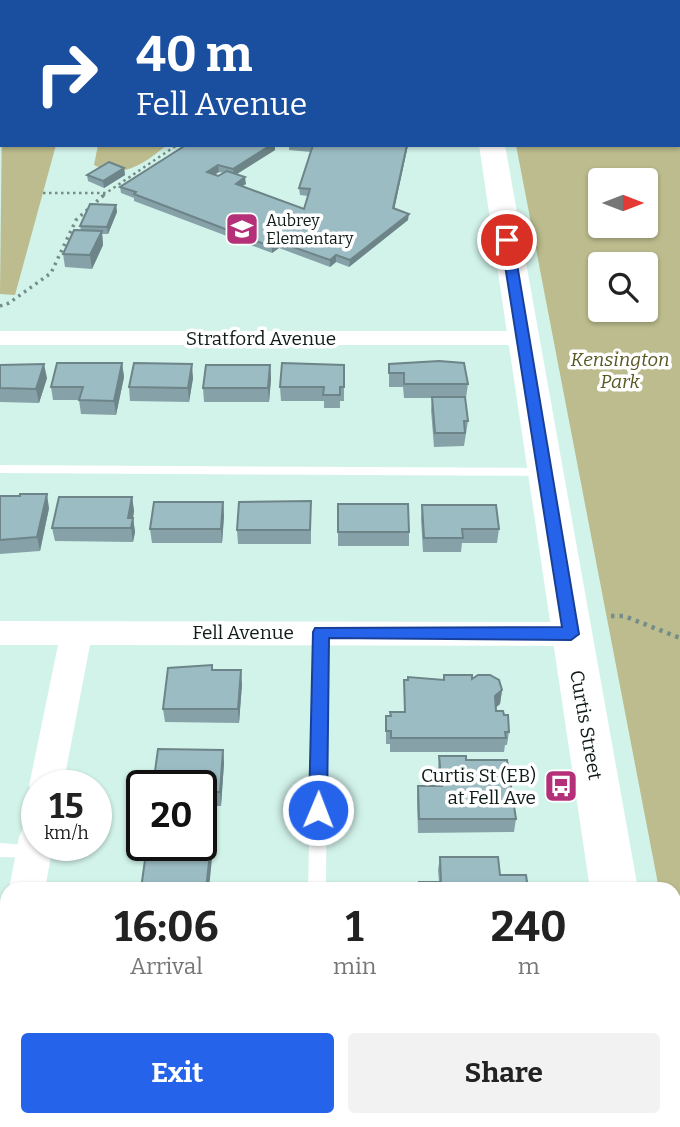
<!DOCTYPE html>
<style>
:root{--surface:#fff;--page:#f2f2f2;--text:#222;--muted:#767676;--accent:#2563eb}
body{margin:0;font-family:Bitter,serif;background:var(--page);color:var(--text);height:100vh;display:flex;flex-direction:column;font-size:26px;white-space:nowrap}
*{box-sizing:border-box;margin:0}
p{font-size:23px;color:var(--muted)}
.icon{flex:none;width:38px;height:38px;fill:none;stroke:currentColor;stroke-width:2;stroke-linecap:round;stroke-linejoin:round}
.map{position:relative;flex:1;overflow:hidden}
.drawer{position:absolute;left:0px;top:882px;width:681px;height:245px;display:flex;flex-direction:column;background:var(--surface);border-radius:21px 21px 0 0;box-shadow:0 2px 5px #0004}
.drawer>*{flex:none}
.top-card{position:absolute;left:0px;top:0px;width:681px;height:147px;box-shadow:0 2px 5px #0004;background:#1a4fa0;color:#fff;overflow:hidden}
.needle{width:46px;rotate:90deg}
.controls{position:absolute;left:588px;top:168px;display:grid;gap:14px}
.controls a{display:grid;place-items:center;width:70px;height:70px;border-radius:7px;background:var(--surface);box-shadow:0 2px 5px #0004;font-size:35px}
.speed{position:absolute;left:21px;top:770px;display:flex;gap:14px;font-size:35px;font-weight:700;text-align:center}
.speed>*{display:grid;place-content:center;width:91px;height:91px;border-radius:50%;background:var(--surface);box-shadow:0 2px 5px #0004;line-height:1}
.speed small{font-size:18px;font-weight:400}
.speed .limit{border:4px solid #111;border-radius:10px;background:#fff;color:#111}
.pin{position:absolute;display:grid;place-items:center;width:60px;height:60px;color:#fff;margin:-30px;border:4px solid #fff;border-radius:50%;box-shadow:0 2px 7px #0007}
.me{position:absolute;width:77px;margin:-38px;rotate:1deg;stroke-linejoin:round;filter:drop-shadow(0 0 5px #0008)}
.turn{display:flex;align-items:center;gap:24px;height:147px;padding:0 21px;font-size:32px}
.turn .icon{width:91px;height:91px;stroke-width:2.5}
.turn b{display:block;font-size:49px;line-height:60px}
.eta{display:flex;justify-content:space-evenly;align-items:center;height:119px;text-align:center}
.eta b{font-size:42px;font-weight:700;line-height:49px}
.button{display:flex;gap:14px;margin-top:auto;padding:14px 21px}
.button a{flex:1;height:80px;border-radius:7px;background:var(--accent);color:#fff;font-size:28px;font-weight:700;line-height:80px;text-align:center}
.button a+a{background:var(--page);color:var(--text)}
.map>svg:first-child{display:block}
.green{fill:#bcbc8e;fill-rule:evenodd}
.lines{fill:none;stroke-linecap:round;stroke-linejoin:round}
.path-far2{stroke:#768d87;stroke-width:2.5;stroke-dasharray:2.5 3.5;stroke-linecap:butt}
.path-far1{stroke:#768d87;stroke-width:3.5;stroke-dasharray:2.5 4.5;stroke-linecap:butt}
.path{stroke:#768d87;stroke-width:4.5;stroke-dasharray:3.5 5;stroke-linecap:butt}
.lane{fill:#fff;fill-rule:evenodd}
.street{fill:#fff;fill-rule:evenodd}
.secondary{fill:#fff;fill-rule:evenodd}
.wall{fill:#86a2a8;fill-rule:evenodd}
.shaded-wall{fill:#6d8488}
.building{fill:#9cbcc3;stroke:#6d8488;stroke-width:2}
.route{fill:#2563eb;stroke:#184099;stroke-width:2}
.labels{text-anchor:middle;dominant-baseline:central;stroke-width:7;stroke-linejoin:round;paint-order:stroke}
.far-poi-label{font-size:16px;fill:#101c19;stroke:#fff;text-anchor:start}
.street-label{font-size:19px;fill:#101c19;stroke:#fff}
.park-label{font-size:19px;font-style:italic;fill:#585722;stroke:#fff}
.poi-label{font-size:19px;fill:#101c19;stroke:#fff;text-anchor:end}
</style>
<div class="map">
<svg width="680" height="1127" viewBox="0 0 680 1127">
<rect width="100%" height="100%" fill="#d2f3ea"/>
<g class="green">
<path d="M526,0H680V999L674,966V889H659L516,145H679V2ZM600,180H646V226H600ZM600,264H646V310H600Z"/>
<path d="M2,116V145H56L15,295L0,294Z"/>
<path d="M98,145H167C146,162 122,181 94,165Z"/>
</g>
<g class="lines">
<g class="path-far2">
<path d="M43,193H106L177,145"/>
<path d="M103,196L106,193"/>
</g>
<path class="path-far1" d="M0,306L9,303L51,273L76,220L105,194"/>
<path class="path" d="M611,616H624L680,638"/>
<g class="lane">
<rect x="355" y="0" width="8" height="2"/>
<rect x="0" y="94" width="2" height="6"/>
<path d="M0,465L545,468L552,472L545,476L0,473Z"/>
<path d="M321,627L326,628L328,632L326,889H308L314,632L316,628Z"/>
<path d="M0,843L40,846L43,851L40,856L34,858L0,857Z"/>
<rect x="305" y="1120" width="20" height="7"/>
</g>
<g class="street">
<rect x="0" y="26" width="2" height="10"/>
<path d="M0,331H523L532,333L535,338L532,343L523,345H0Z"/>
<path d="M0,621L571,622L582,626L587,634L582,642L571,646L90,645L63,786H37V797L29,786L58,645H0Z"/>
<path d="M37,822V845H53L45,889H9L19,837L24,826Z"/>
<path d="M7,978V1049L0,1052V980Z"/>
</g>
<g class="secondary">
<path d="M496,0H518L495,2Z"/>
<path d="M479,145H505L638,889H590Z"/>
<path d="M674,1102L680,1117V1127H628L627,1120H674Z"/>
</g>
</g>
<g class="wall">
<path d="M0,0H43V2H2V6H0Z"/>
<path d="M47,0H94L93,2H47Z"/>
<rect x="98" y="0" width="43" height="2"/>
<rect x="150" y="0" width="46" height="2"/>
<rect x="204" y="0" width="43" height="2"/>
<rect x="254" y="0" width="40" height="2"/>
<rect x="305" y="0" width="43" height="2"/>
<path d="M373,0H417L399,1V2H373Z"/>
<rect x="424" y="0" width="35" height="2"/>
<rect x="0" y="45" width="2" height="29"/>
<path d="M186,145H275V150L236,174L246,184L242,186L304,209L308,196L300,195L299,188L311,152L289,150V145H408L394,209L408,220L349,267L336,262L330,267L279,248L272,253L134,201V198L121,193L120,187ZM219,172L224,173L218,176L214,175Z"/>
<path d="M124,168L125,175L104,188L88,181L87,175Z"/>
<path d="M116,205L117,212L108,234H102L103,245L92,269L65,267L63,254L81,230L80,226Z"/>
<path d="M122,363L124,377L116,415L81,414L79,400H53L51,387Z"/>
<path d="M389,364L468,384L466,398H465L468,421L464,446L434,447L431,410L432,398H404L403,387H389Z"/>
<path d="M0,365L47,378L39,403L0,402Z"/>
<path d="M270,365L271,379L269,402H204L203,388Z"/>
<path d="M344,365V401H340V408H324V401H281L280,387Z"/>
<path d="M193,378L189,402L130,401L129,387Z"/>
<path d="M0,496L49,508L40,551L0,554Z"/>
<path d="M132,497L134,511L133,518L135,532L133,542L55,541L52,528Z"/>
<path d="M311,501V544H238L237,530Z"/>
<path d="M223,502L224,516L222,543H152L150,529Z"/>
<path d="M338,504L409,532V546H338Z"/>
<path d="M422,505L499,529L497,543H462L461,552H423L421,519Z"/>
<path d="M213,670L242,684L239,723L165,722L163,709Z"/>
<path d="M444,675L472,679L502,690L500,704L496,707V711L504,715L509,732L507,745H505L504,752H390V744H386V716H390L404,712V680H443Z"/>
<path d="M223,750L224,763L221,806H215L212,835L213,848L201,845V786Z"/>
<path d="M439,756L466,760L516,819L514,832L418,833L417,799L418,786H439L438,769Z"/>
<path d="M440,857L500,875L528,889H418L419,882H439L438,870Z"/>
<path d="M473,1120H535L536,1127H473Z"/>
</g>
<g class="shaded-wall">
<path d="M271,145H275V150L234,176L233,169Z"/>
<path d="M407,145H408L393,215V208Z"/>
<path d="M218,165L219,172L207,179V172Z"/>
<path d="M124,168L125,175L104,188L103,181Z"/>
<path d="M245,177L246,184L236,190V184Z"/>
<path d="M116,205L117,212L108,234L107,227Z"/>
<path d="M409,214L408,220L349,267L350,260Z"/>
<path d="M102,231L103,245L92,269L90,255Z"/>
<path d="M279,242V248L272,253V247Z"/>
<path d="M336,255V262L330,267V260Z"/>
<path d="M122,363L124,377L116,415L114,401Z"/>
<path d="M44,364L47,378L39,403L36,389Z"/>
<path d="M192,364L193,378L189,402L188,388Z"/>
<path d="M270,365L271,379L269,402L268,388Z"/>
<path d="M47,494L49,508L40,551L37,537Z"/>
<path d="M132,497L134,511L131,528L128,518Z"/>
<path d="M223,502L224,516L222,543L221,529Z"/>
<path d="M133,518L135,532L133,542L131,528Z"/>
<path d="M241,670L242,684L239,723L238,709Z"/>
<path d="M502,690L500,704L493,710L495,696Z"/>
<path d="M223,750L224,763L221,806L220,792Z"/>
<path d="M213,792L215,806L212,835L211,822Z"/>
<path d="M212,835L213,848L209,889H206Z"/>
<path d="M204,1120H206V1127H203Z"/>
</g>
<g class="building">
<rect x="0" y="45" width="2" height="17"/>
<path d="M186,145H271L233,169L218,165L207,172L218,176L227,171L245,177L236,184L304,209L310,189L299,188L313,145H311H407L393,208L409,214L350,260L336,255L330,260L279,242L272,247L134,194L136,192L120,187Z"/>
<path d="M109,162L124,168L103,181L87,175Z"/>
<path d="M90,204L116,205L107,227L80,226Z"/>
<path d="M74,230L102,231L90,255L63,254Z"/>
<path d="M439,361L464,363L468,384H404V373H389V364Z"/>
<path d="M57,363H122L114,401L79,400L83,387H51Z"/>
<path d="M134,363L192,364L188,388L129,387Z"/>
<path d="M282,363L344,365V387H340V395H323L324,387H280Z"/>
<path d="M44,364L36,389L0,388V365Z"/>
<path d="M206,365H270L268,388H203Z"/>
<path d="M432,397H465L468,421H464L465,433H435Z"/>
<path d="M20,494H47L37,537L0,540V496H20Z"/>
<path d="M59,497H132L128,518H133L131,528H52Z"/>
<path d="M311,501L310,530H237L239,502Z"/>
<path d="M154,502H223L221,529H150Z"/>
<path d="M338,504H408L409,532H338Z"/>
<path d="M422,505H496L499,529H462L463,538H424Z"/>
<path d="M212,665V670H241L238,709H163L168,668Z"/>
<path d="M444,675H472V679L478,675H490L499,680L502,690L495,696L496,711H503L504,715H508L509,732H505L506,738H391V731H386V716H391L390,712H405L404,680H408V677L444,680Z"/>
<path d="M158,749L223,750L220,792H213L211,822H201V786H153Z"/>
<path d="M439,756H466V760H507L516,819H419L418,786H442Z"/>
<path d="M201,835H212L206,889H141L147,845H201Z"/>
<path d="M440,857H498L500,875H526L528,889H419V882H441Z"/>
<path d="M125,1120H204L203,1127H125Z"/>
<path d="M476,1120H535L536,1127H476Z"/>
</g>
<path class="route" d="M507,237L513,240L579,634L571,640L329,638L327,810L325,815L318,818L311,815L309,810L313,632L315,628L562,627L501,240Z"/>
<defs>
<symbol id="school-square" viewBox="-11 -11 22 22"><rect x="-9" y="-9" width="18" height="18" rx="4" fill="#b43078" stroke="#fff"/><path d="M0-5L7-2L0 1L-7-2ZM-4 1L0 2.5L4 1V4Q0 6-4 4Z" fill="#fff"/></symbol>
<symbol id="bus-square" viewBox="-11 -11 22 22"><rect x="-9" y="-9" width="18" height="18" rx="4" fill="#b43078" stroke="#fff"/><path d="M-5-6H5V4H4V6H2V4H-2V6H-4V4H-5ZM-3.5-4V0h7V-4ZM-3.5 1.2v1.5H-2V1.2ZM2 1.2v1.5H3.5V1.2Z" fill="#fff"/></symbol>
</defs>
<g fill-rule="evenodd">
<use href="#school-square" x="223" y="210" width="38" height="38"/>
<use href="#bus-square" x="542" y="767" width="38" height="38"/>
</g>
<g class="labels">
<g class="far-poi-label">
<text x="266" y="220">Aubrey<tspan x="266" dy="18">Elementary</tspan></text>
</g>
<g class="street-label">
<text x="261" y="338">Stratford Avenue</text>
<text x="243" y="632">Fell Avenue</text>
<text transform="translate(586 725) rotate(80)">Curtis Street</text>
</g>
<g class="park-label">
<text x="620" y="359">Kensington<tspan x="620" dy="22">Park</tspan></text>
</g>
<g class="poi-label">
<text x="536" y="775">Curtis St (EB)<tspan x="536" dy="22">at Fell Ave</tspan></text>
</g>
</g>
</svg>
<div class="controls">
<a><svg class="needle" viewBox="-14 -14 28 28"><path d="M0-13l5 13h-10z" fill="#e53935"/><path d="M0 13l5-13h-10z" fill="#767676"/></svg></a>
<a><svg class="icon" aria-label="search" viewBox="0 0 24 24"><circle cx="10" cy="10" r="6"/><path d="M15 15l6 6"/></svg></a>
</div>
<div class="speed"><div>15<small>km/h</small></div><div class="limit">20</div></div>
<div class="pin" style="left:507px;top:240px;background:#d93025"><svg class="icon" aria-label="arrive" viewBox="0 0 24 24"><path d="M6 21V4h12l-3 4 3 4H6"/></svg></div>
<svg class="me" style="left:318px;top:810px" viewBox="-20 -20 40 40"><circle r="17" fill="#2563eb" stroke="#fff" stroke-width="3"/><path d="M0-11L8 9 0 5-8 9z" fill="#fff"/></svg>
<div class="top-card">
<div class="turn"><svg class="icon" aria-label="right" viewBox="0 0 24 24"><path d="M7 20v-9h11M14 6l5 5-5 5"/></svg><div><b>40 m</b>Fell Avenue</div></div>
</div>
<section class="drawer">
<div class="eta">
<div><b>16:06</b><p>Arrival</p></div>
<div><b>1</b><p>min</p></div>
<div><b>240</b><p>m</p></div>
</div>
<div class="button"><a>Exit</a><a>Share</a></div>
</section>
</div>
